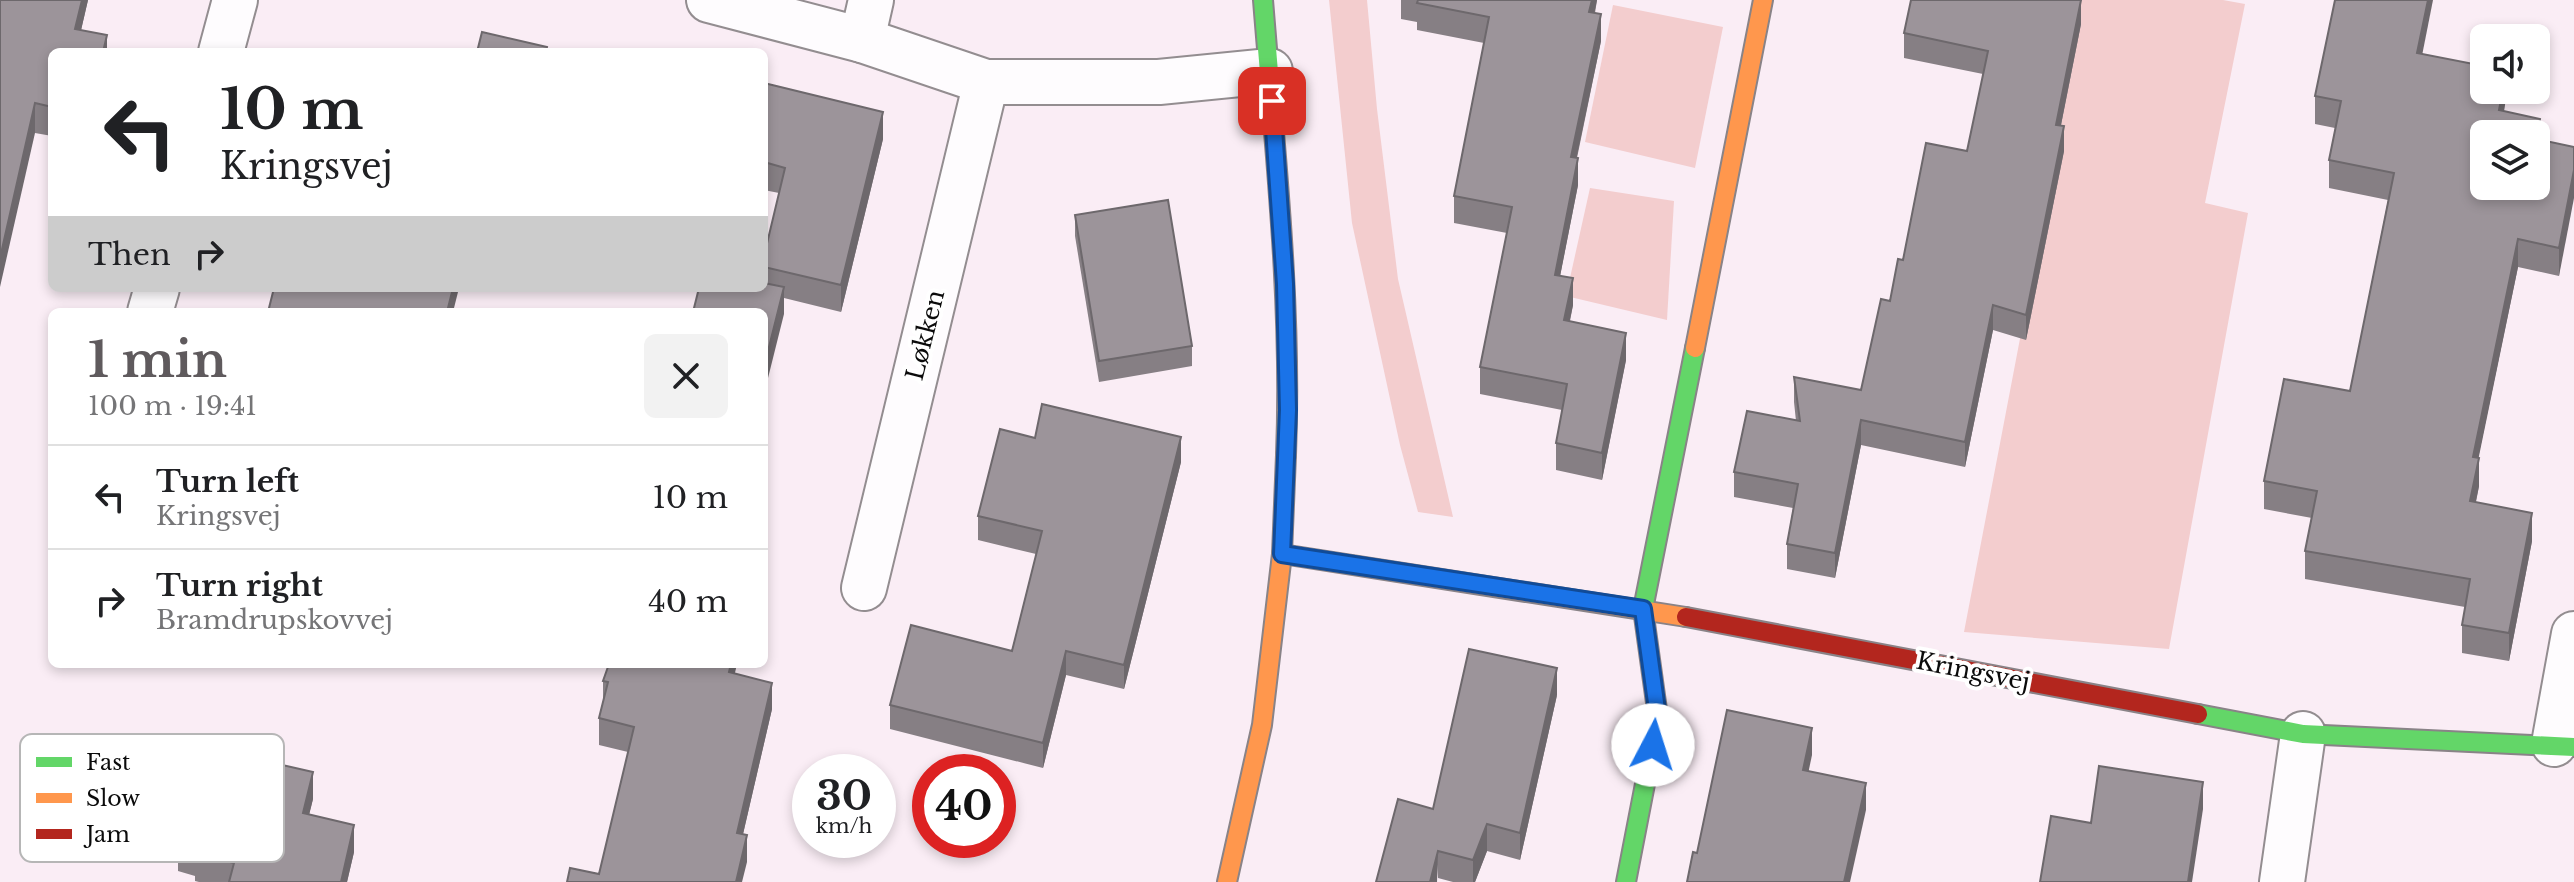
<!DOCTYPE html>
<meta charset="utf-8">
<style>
:root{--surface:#fff;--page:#f2f2f2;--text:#202124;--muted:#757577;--line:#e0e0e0;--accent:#5f5a5d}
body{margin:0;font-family:"Libre Baskerville",serif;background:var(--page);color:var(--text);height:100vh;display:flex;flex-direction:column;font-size:30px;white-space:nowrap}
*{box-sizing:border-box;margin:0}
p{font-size:26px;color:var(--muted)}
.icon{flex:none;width:44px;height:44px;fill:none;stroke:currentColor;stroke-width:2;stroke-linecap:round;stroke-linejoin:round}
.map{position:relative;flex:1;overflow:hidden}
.sheet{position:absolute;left:48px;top:308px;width:720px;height:360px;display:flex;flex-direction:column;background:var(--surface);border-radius:12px;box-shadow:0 4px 12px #0003}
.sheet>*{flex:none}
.top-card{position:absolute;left:48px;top:48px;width:720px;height:244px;border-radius:12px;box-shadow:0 4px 12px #0003;background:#fff;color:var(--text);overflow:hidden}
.buttons{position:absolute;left:2470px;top:24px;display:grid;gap:16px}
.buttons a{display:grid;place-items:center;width:80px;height:80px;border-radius:12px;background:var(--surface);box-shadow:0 4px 12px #0003;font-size:40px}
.speed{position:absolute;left:792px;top:754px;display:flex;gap:16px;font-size:40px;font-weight:700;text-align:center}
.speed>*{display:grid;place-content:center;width:104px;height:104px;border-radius:50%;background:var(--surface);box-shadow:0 4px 12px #0003;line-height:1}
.speed small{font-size:20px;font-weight:400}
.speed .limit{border:12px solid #d22;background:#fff;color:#111}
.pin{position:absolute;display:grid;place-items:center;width:68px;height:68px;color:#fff;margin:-34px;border-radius:16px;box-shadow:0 4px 12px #0006}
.me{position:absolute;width:88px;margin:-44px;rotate:5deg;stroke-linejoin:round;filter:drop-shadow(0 0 6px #0008)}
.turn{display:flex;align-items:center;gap:28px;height:168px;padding:0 40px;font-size:36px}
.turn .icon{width:104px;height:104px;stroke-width:2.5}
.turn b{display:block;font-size:56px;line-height:68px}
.then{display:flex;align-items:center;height:76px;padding:0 40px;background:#0003;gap:16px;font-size:30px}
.round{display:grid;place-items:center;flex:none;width:84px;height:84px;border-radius:12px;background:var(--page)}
.head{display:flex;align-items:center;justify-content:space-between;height:136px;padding:0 40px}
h1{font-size:48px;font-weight:700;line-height:60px;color:var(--accent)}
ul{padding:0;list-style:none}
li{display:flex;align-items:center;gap:24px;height:104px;padding:0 40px;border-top:2px solid var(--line)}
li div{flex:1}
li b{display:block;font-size:30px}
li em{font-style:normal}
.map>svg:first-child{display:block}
.green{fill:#f3cdce}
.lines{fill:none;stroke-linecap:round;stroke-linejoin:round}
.street-casing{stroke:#938d90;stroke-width:48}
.fast-casing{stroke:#898387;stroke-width:22}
.slow-casing{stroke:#898387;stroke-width:22}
.jam-casing{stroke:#898387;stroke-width:22}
.street{stroke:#fefcfe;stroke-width:44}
.fast{stroke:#63d668;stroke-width:18}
.slow{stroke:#ff974d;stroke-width:18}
.jam{stroke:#b3261e;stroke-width:18}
.wall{fill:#867f84}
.shaded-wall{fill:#6d686c}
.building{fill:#9c949a;stroke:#6d686c;stroke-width:2;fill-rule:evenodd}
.route-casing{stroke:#114b97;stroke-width:20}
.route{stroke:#1a73e8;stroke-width:14}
.labels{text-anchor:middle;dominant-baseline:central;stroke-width:8;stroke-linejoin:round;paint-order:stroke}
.street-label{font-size:24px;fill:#0b0b0b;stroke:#fff}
.key{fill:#fff;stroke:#b6b6b6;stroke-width:2}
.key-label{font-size:22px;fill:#0b0b0b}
</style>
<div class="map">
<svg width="2574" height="882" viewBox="0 0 2574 882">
<rect width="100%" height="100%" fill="#faedf5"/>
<g class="green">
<path d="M1329,0H1367L1377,109L1398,279L1453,517L1418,512L1400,445L1352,223Z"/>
<path d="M2057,0H2223L2245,4L2205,203L2248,213L2169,649L1964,632L2081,19Z"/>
<path d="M1613,5L1723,27L1695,168L1585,142Z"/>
<path d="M1590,188L1674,201L1667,320L1566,296Z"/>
</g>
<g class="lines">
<defs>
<g id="street">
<path d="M709,0L862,40L986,82H1159L1270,71"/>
<path d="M862,40L871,0"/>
<path d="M221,52L235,0"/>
<path d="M150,312L157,288"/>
<path d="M864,588L986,82"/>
<path d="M2554,744L2574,634"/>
<path d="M2282,882L2303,734"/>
</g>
<g id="fast">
<path d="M1263,0C1275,151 1292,303 1286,455"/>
<path d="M2198,714L2303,734L2574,747"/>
<path d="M1626,882L1658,717L1643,609L1695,348"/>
</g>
<g id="slow">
<path d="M1695,348L1763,0"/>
<path d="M1282,554L1686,617"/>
<path d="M1227,882L1262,725L1282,554L1286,455"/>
</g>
<path id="jam" d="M1686,617L2198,714"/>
</defs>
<use href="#street" class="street-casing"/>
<use href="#fast" class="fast-casing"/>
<use href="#slow" class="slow-casing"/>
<use href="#jam" class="jam-casing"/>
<use href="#street" class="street"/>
<use href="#fast" class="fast"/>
<use href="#slow" class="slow"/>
<use href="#jam" class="jam"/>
</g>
<g class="wall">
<path d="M0,0H88L81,30L107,52H52V136L35,133Z"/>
<path d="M1401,0H1597L1595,13L1601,41L1577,158L1578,185L1560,276L1573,305L1570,321L1626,360L1602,480L1556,470V443L1562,410L1480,394V367L1507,233L1454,223V196L1484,43L1417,30V22L1401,19Z"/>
<path d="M2081,24L2061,125L2064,151L2026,340L1993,330L1965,467L1861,445L1835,578L1787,569V544L1793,508L1734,497V472L1796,421L1794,402V377L1861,390L1903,260L1967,151L1983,74L1904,58V33Z"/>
<path d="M2423,54L2506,90L2504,111L2540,140L2574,147L2559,276L2518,267L2478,458L2479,486L2476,502L2532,541L2509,661L2462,653V625L2465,607L2305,579V551L2312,518L2264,509V481L2350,391L2388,200L2329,188V160L2335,128L2315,124V96Z"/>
<path d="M764,83L883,139L841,312L784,298V314L764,288V256L779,193L764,190Z"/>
<path d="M1075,215L1192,346V366L1099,382L1075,236Z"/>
<path d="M1035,438L1181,462L1124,689L1066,675L1043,768L890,729V705L1012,651L1036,554L978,540V516Z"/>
<path d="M735,674L772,709L743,834L747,862L599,874L628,752L599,745V718L603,702V681Z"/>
<path d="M1557,695L1520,860L1487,851L1475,882H1453L1438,878L1433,809Z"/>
<path d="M313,799L309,814L354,852L347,882H199L195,881V876L178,871V844Z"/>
</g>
<g class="shaded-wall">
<path d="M82,0H88L76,52L75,29Z"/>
<path d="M1592,0H1597L1589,39V12Z"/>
<path d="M2081,0V24L2056,150V125Z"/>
<path d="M2428,0H2433L2417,81V53Z"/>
<path d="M1601,14V41L1571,184V157Z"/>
<path d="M107,35V52H103Z"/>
<path d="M2503,90H2506V99L2500,134L2499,110Z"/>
<path d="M35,103V133L0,287V258Z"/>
<path d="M883,112V139L841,312V285Z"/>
<path d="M2540,119V147L2537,139Z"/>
<path d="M2064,126V151L2026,340V315Z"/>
<path d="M1578,158V185L1555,302V275Z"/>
<path d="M2574,170V198L2559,276V248Z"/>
<path d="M2518,239V267L2473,485V457Z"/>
<path d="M1573,278V305L1564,347V320Z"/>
<path d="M784,287V314L764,394V367Z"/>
<path d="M453,288H459L453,312H447Z"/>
<path d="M1993,305V330L1965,467V442Z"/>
<path d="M1626,333V360L1602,480V453Z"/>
<path d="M1861,420V445L1835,578V553Z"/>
<path d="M1181,437V462L1124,689V665Z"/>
<path d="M2479,458V486L2470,529V501Z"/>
<path d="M2532,513V541L2509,661V633Z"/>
<path d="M1066,651V675L1043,768V743Z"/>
<path d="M731,664H737L729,699V672Z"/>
<path d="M1557,668V695L1520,860V833Z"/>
<path d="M772,683V709L737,860V833Z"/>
<path d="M1812,728V755L1803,798V770Z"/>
<path d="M313,772V799L303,840V813Z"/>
<path d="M2203,782V809L2192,882H2188Z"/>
<path d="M1866,783V810L1850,882H1844Z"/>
<path d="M1487,824V851L1475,882H1473V860Z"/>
<path d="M354,825V852L347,882H341Z"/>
<path d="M747,835V862L742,882H736Z"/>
<path d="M1438,851L1437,882H1430Z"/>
</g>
<g class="building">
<path d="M0,0H82L75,29L107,35L103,52H52V107L35,103L0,258Z"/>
<path d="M1418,0H1592L1589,12L1601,14L1571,157L1578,158L1555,275L1573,278L1564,320L1626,333L1602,453L1556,443L1567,384L1480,367L1512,207L1454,196L1489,17L1417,3Z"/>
<path d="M1911,0H2081L2056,125L2064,126L2026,315L1993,305L1965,442L1861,420L1835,553L1787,544L1798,484L1734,472L1747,411L1800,421L1794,377L1861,390L1881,299L1890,301L1898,259L1903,260L1926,143L1967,151L1988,51L1904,33Z"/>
<path d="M2335,0H2428L2417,53L2484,66V90H2503L2499,110L2540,119L2537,139L2574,147V170L2559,248L2518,239L2473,457L2479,458L2470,501L2532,513L2509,633L2462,625L2470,579L2305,551L2317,491L2264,481L2284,379L2350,391L2394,173L2329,160L2341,101L2315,96ZM2484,134H2536V186H2484Z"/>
<path d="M482,32L547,47L546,52H477Z"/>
<path d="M764,83L883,112L841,285L764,267V256L785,168L764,162Z"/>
<path d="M1168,200L1192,346L1099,361L1075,215Z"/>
<path d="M764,283L784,287L764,367V312H693L699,288H764Z"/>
<path d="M274,288H453L447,312H268Z"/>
<path d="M1042,404L1181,437L1124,665L1066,651L1043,743L890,705L911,625L1012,651L1042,531L978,516L1000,429L1035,438Z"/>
<path d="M1469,649L1557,668L1520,833L1487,824L1473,860L1438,851L1430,882H1376L1398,799L1433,809Z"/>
<path d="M609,664H731L729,672L772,683L737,833L747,835L736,882H567L570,868L599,874L634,727L599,718L608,682L603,681Z"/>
<path d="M1727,710L1812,728L1803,770L1866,783L1844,882H1687L1693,852L1697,853Z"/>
<path d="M199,746L313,772L303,813L354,825L341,882H229L234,863L195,854L196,849L178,844Z"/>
<path d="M2099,766L2203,782L2188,882H2040L2051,816L2091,823Z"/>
</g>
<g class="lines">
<defs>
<path id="route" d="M1272,101L1285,284L1288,410L1282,554L1643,609L1658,717L1653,745"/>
</defs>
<use href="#route" class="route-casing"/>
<use href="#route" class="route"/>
</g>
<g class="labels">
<g class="street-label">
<text transform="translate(925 335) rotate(-76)">Løkken</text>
<text transform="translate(1973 671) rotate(11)">Kringsvej</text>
</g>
</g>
<rect x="20" y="734" width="264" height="128" rx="12" class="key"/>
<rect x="36" y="757" width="36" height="10" fill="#63d668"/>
<rect x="36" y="793" width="36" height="10" fill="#ff974d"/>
<rect x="36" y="829" width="36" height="10" fill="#b3261e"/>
<g class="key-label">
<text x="86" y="770">Fast</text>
<text x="86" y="806">Slow</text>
<text x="86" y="842">Jam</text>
</g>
</svg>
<div class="buttons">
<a><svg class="icon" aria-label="sound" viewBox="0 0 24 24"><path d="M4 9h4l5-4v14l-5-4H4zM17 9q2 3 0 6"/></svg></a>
<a><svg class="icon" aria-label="layers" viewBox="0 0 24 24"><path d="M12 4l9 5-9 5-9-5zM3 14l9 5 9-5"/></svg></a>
</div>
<div class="speed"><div>30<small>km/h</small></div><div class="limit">40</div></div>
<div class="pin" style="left:1272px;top:101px;background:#d93025"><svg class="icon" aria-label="arrive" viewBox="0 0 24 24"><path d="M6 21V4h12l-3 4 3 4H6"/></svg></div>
<svg class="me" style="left:1653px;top:745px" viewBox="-20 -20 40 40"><circle r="19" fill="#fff"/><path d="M0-13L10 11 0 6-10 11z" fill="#1a73e8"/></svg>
<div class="top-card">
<div class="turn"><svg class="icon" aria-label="left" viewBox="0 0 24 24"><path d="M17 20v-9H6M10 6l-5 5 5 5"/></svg><div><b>10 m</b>Kringsvej</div></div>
<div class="then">Then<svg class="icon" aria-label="right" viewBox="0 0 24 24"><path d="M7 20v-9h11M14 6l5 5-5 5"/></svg></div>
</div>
<section class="sheet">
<div class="head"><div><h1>1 min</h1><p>100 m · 19:41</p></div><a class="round"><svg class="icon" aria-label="close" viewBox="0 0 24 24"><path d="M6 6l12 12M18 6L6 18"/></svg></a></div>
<ul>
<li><svg class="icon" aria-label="left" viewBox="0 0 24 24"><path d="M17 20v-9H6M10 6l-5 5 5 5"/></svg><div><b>Turn left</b><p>Kringsvej</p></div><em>10 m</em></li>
<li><svg class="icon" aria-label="right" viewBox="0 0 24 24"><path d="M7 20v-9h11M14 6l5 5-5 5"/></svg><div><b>Turn right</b><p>Bramdrupskovvej</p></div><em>40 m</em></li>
</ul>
</section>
</div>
